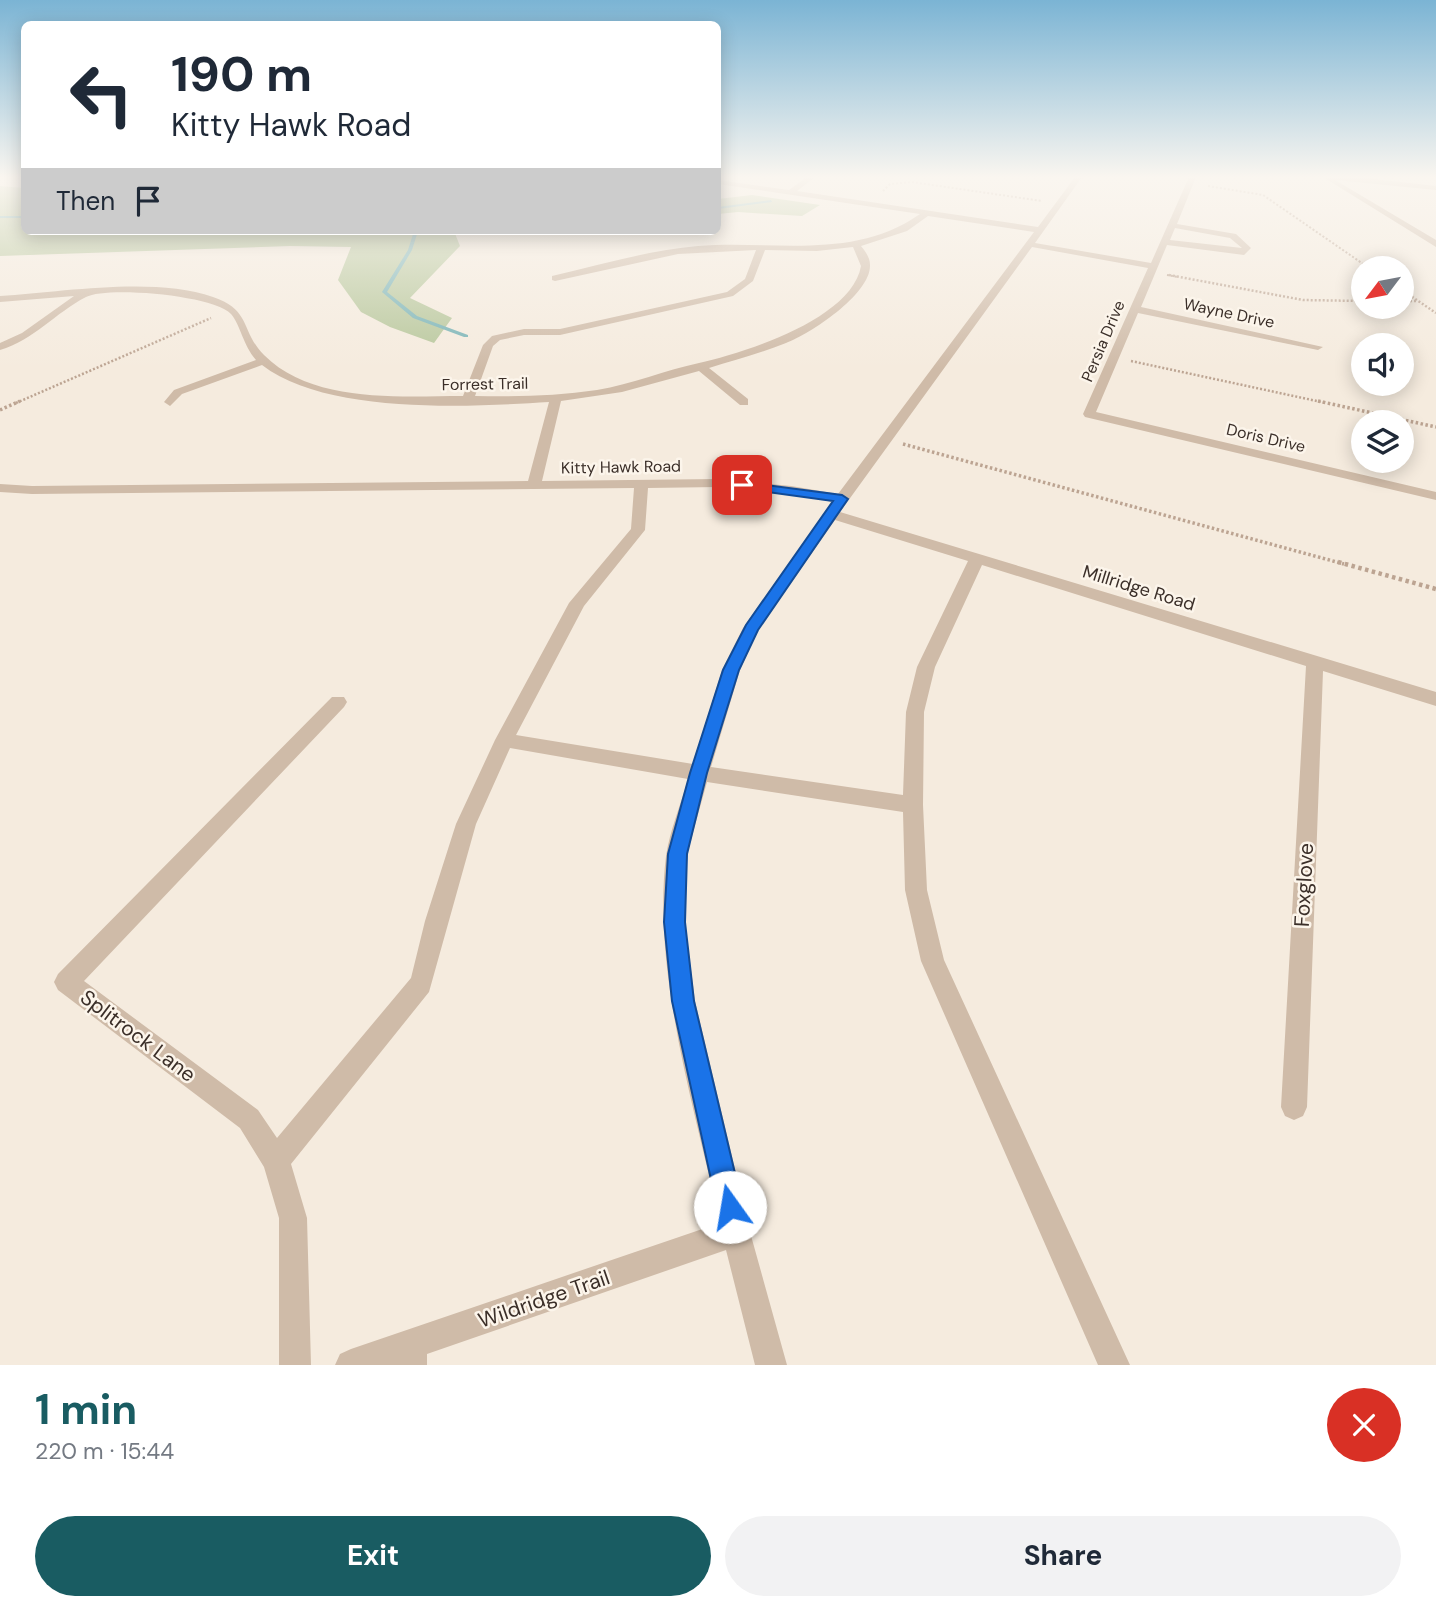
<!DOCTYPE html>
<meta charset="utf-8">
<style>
:root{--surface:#fff;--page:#f2f2f3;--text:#1f2937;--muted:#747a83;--accent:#195c62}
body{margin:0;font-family:"DM Sans",sans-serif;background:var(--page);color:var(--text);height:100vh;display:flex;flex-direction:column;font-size:26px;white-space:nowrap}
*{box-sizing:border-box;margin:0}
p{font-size:23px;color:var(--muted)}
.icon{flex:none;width:38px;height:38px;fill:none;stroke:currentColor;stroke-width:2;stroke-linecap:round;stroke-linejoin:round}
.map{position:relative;height:1365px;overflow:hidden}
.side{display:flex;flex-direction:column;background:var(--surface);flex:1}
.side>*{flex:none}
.top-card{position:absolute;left:21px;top:21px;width:700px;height:214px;border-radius:10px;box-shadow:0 4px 18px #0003;background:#fff;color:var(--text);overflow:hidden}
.needle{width:46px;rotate:238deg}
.fabs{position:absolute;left:1351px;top:256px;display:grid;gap:14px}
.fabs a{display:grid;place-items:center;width:63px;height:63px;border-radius:50%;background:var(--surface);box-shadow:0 4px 18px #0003;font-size:35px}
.pin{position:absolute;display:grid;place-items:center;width:60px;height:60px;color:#fff;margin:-30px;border-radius:14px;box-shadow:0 4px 10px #0006}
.me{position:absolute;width:77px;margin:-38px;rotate:347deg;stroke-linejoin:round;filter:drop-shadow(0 0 5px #0008)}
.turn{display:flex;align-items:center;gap:24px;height:147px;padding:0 35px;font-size:32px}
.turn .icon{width:91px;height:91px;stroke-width:2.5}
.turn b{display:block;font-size:49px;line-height:60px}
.then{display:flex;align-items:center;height:66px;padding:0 35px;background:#0003;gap:14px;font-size:26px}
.round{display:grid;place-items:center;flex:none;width:74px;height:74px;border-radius:37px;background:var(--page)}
.head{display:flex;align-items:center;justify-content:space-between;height:119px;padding:0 35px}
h1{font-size:42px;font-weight:700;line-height:52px;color:var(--accent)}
.cta{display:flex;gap:14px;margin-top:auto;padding:14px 35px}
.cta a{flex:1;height:80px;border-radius:42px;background:var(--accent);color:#fff;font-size:28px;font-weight:700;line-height:80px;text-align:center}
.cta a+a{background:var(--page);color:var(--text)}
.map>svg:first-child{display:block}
.green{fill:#b8c79c}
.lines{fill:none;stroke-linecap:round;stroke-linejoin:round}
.stream{fill:#79b3b6;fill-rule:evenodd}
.path-far3{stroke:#bca492;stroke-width:2;stroke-dasharray:2 2;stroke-linecap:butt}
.path-far2{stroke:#bca492;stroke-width:2.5;stroke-dasharray:2 2;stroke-linecap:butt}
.path-far1{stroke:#bca492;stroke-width:3.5;stroke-dasharray:2.5 2.5;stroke-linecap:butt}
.path{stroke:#bca492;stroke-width:4.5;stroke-dasharray:3.5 3.5;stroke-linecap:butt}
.minor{fill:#cfbba8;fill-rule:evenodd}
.route{fill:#1a73e8;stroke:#114b97;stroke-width:2}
.labels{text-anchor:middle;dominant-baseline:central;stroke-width:5;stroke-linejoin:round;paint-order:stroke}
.far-street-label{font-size:16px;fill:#3b2f29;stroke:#fcf5eb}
.street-label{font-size:18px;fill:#3b2f29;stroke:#fcf5eb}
.near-street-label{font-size:21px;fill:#3b2f29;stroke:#fcf5eb}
</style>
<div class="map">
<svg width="1436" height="1365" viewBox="0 0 1436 1365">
<rect width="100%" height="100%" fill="#f5ebde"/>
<g class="green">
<path d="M0,186L24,188V231H454L460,246L410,298L452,318L434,343L390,327L361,312L338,280L351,247L290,246L0,256Z"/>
<path d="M752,195L820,205L802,216L738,212L718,214V199Z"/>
</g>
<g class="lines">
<g class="stream">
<path d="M771,200L772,202L718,209V207Z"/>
<rect x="0" y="216" width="24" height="2"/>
<path d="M414,231H418L412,250L387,292L417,316L468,335V337H464L413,318L382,292L408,250Z"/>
</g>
<g class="path-far3">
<path d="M1208,186L1263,195L1369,268"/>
<path d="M883,191L890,184L912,182L1042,201"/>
<path d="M1167,275L1178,277"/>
</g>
<g class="path-far2">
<path d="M1169,275L1303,300L1363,301"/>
<path d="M1402,290L1436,313"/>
<path d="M1402,301H1417"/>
<path d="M1131,361L1326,403"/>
<path d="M16,403L211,318"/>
</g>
<g class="path-far1">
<path d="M1318,401L1436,427"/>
<path d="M0,410L20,401"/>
<path d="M903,444L1344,564"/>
</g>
<path class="path" d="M1338,562L1436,589"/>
<g class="minor">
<path d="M807,177H815L797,191L1038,227L1075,177H1082L1035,243L1151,263L1189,177H1196L1177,224L1236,234L1251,248L1244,255L1167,245L1141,307L1323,347L1318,350L1138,313L1096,412L1436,492V500L1085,417L1083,414L1148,268L1032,247L840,512L1436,692V706L1323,671L1307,1107L1303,1116L1294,1120L1285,1116L1281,1107L1306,666L982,565L935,667L924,712L923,805L927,890L944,960L1130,1365H1098L921,961L905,890L903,812L707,782L687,854L685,922L695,1001L750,1232L787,1365H755L726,1250L427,1354V1365H335L340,1354L351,1349L720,1223C695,1109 652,972 666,856C670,830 681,804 688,779L510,748L476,824L429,992L291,1164L307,1218L311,1365H279V1218L264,1167L240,1128L58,990L54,982L58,974L332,697H344L347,702L344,707L84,981L258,1110L277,1138L411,978L425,921L456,824L495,740L569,603L631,529L634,488L32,494L0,492V484L32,486L528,481L549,402C470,407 327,415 262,365L182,394L170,406L164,402L174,390L256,360C243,345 240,324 231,314C214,295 106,286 86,297C55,313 34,340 0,350V343L22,333L74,296L0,302V296C62,292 154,276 213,297C252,310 240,331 264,355C313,404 400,396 463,396L483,345L492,336L524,329H560L727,292L745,279L756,250L678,254L555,281L552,280V276C600,265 649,250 698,246C773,240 854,261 920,214L718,184V180L789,190ZM928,216L1034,232L838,494L791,486L718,479L542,481L561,401L622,392L699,371L740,405H748V399L709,368C734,360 761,353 786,343C810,334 871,294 870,265C870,258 866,252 861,246L907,231ZM1175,228L1230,238L1242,248L1170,240ZM853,247L861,266C852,319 744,353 699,363C666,370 632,384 597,390C557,396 516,397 475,396L493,346L500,340L524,335H560L733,296L753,281L765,250L817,251ZM718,487L791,494L833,502L743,628L722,670L693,764L516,735L584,606L645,530L648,488ZM835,520L968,561L917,667L906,712L903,795L711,767L740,670L758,630Z"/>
<path d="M1323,177H1357L1436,186V190L1335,180L1436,240V247Z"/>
</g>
</g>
<linearGradient id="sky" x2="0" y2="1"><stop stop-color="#7bb4d4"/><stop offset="0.48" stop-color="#faf6f0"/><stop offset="1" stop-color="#faf6f0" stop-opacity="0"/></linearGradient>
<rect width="1436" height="369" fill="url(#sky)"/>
<path class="route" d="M742,482L842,495L848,499L758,630L739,670L707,773L687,854L685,922L694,1001L743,1207L739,1216L730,1220L721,1216L717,1207L672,1001L664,922L668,854L690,773L723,670L746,625L833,501L738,488V483Z"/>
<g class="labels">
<g class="far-street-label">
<text transform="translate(1229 313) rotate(12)">Wayne Drive</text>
<text transform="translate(1103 341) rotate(-67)">Persia Drive</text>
<text transform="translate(485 384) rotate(-1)">Forrest Trail</text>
<text transform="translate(1266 438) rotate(13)">Doris Drive</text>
<text transform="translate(621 467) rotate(-1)">Kitty Hawk Road</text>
</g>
<g class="street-label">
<text transform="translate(1139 588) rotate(17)">Millridge Road</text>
</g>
<g class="near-street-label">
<text transform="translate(1304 885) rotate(-87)">Foxglove</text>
<text transform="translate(138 1036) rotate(37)">Splitrock Lane</text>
<text transform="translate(544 1299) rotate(-19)">Wildridge Trail</text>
</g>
</g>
</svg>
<div class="fabs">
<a><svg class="needle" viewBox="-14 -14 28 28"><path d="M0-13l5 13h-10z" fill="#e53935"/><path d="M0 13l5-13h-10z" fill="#747a83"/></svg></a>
<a><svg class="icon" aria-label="sound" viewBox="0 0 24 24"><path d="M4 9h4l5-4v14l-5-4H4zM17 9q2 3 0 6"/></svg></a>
<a><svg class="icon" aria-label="layers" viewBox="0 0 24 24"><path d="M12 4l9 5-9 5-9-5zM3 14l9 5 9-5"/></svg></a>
</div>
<div class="pin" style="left:742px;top:485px;background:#d93025"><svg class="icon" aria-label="arrive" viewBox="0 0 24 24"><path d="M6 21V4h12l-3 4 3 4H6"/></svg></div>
<svg class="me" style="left:730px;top:1207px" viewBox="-20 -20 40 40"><circle r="19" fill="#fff"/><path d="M0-13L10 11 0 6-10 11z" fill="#1a73e8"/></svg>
<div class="top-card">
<div class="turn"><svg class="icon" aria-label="left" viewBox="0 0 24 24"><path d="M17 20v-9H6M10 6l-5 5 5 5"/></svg><div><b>190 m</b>Kitty Hawk Road</div></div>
<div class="then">Then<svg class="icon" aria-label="arrive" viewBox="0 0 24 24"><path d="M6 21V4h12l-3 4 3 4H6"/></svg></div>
</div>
</div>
<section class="side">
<div class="head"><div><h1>1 min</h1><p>220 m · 15:44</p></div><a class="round" style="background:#d93025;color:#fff"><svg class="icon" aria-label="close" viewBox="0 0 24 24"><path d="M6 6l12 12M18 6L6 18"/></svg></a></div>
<div class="cta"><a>Exit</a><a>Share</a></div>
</section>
